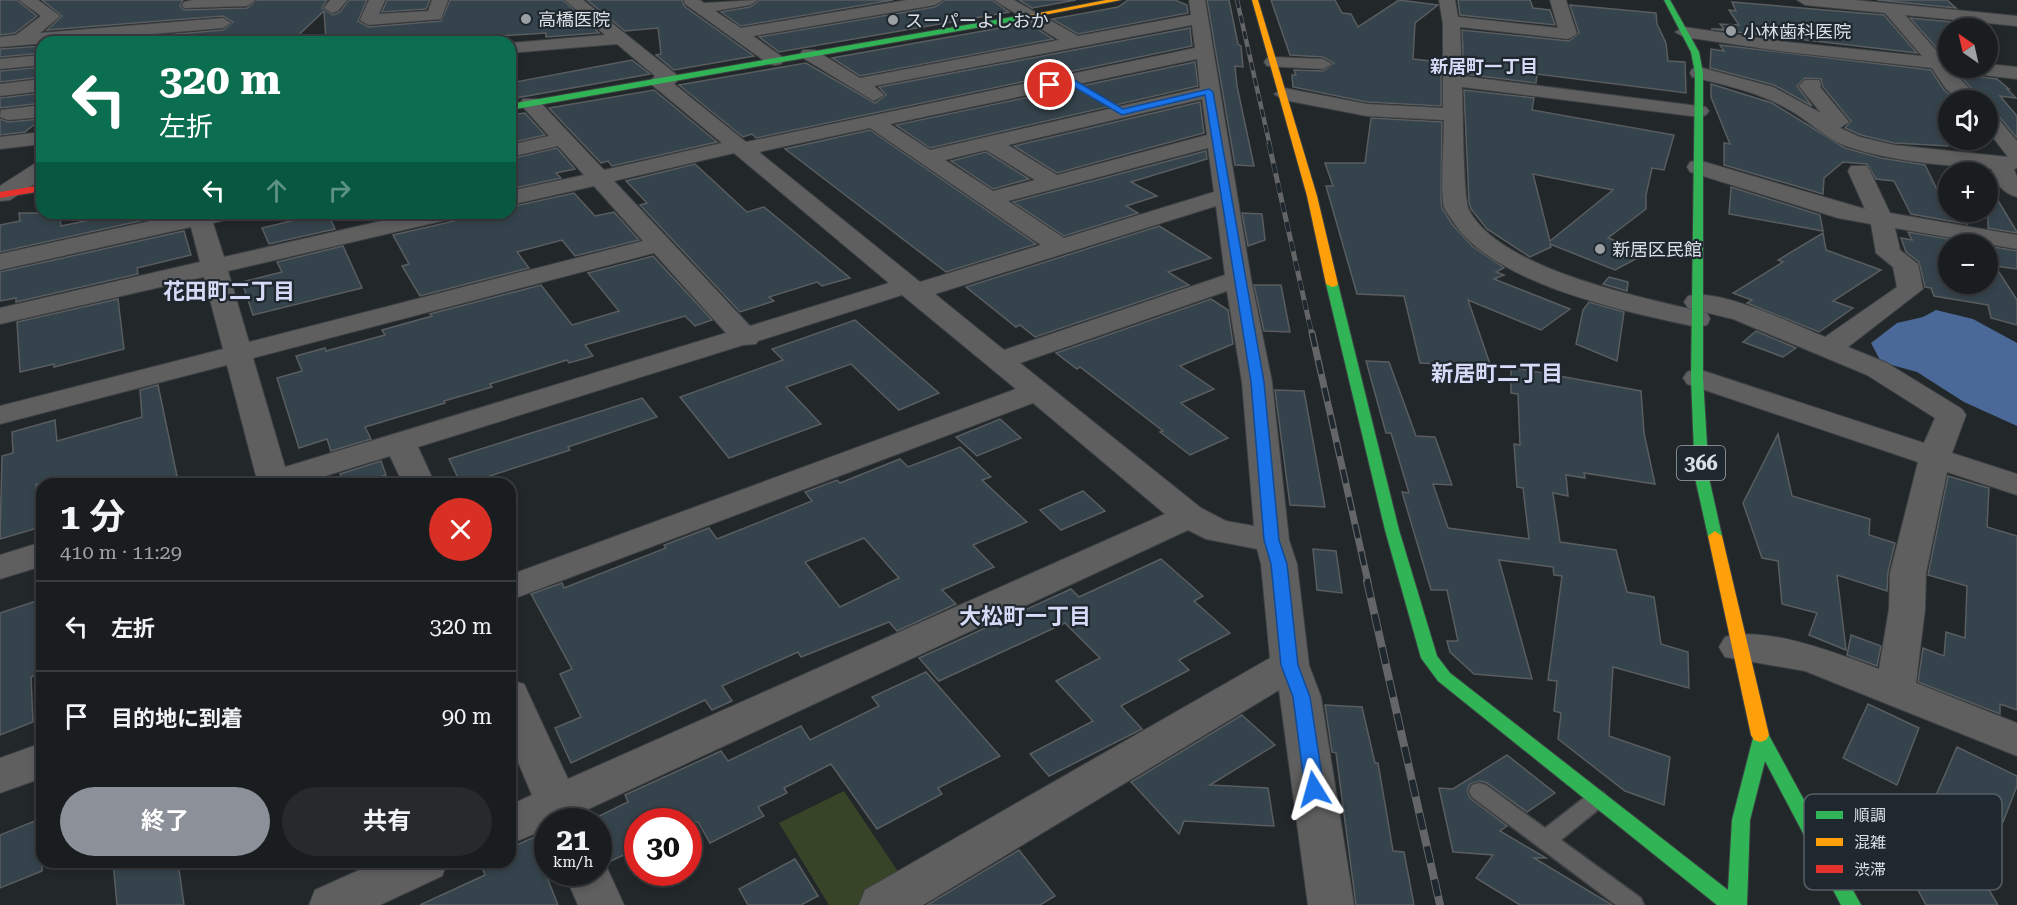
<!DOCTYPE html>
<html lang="ja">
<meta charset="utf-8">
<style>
:root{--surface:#1a1d20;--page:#272a2d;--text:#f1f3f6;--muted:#9fa2a5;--line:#383b3e;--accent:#8c9099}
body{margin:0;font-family:"Roboto Serif","Noto Sans JP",serif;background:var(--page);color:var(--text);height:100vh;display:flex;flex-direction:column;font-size:22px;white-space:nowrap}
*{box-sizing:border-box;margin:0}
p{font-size:20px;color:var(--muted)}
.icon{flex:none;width:33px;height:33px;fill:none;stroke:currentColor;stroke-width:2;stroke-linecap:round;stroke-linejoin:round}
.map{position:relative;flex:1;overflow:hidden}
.drawer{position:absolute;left:36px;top:478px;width:480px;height:390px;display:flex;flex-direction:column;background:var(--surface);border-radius:18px;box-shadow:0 3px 9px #0003,0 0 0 2px var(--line)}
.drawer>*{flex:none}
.guide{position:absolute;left:36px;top:36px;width:480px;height:183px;border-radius:18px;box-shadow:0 3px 9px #0003,0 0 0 2px var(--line);background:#0b6e4f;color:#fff;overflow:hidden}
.needle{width:39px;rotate:326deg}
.buttons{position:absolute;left:1938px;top:18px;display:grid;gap:12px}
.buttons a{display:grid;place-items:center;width:60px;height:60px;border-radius:50%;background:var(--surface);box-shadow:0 3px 9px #0003,0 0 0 2px var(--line);font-size:30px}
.speed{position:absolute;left:534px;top:808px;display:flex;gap:12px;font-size:30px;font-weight:700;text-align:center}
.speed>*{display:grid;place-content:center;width:78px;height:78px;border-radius:50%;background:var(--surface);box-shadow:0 3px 9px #0003,0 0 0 2px var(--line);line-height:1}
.speed small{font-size:15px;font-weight:400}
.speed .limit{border:9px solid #d22;background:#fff;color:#111}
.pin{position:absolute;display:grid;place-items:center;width:51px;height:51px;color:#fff;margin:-26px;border:3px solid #fff;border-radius:50%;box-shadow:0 2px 6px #0007}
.me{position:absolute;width:66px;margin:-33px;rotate:352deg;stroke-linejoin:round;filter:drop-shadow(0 0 4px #0008)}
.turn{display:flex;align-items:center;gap:21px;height:126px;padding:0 24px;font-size:27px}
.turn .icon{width:78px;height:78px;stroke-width:2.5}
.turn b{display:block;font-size:42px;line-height:51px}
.lanes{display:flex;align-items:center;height:57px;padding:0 24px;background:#0003;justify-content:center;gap:30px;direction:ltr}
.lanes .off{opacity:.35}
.round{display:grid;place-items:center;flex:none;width:63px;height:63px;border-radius:32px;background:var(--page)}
.overview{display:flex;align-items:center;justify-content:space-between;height:102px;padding:0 24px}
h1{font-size:36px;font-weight:700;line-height:45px}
.button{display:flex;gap:12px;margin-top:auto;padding:12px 24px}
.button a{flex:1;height:69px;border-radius:36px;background:var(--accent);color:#fff;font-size:24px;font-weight:700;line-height:69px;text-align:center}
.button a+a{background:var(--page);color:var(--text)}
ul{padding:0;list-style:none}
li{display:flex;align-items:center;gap:18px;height:90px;padding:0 24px;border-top:2px solid var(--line)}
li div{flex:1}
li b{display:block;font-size:22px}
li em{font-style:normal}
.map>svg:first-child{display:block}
.green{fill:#384428}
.water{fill:#4a6998}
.building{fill:#35434c;stroke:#595d60;stroke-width:1.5;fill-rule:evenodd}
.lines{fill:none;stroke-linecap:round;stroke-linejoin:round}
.lane-casing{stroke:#3d4143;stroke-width:3}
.street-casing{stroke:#3d4143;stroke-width:2}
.fast-casing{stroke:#3d4143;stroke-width:2}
.slow-casing{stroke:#3d4143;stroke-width:2}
.jam-casing{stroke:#3d4143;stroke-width:2}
.lane{fill:#605f60;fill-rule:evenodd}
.street{fill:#605f60;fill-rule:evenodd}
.fast{fill:#30b455;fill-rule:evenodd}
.slow{fill:#ff9f0a;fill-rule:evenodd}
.jam{fill:#e5322d;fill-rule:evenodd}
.rail-far3-casing{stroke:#636566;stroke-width:4.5}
.rail-far2-casing{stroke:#636566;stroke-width:5}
.rail-far1-casing{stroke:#636566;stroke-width:7}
.rail-casing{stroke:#636566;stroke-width:8}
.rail-far3{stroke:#1f282e;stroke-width:3;stroke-dasharray:8;stroke-linecap:butt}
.rail-far2{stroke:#1f282e;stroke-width:4;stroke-dasharray:10;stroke-linecap:butt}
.rail-far1{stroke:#1f282e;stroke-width:4.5;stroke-dasharray:14;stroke-linecap:butt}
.rail{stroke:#1f282e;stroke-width:6;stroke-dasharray:17;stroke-linecap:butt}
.route{fill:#1a73e8;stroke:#114b97;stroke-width:1.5}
.poi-dot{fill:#9a9fa4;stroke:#1f282e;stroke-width:2}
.labels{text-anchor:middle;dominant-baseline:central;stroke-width:4.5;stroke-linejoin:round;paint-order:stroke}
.far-poi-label{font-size:18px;fill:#dae0e5;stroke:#1f282e;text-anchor:start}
.far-neighbourhood-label{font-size:18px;font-weight:bold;fill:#d7dbf8;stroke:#1f282e}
.shield{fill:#1f282e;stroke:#a2a9ae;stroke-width:1.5}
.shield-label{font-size:20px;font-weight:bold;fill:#dae0e5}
.neighbourhood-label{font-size:22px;font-weight:bold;fill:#d7dbf8;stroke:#1f282e}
.key{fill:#1f282e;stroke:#575f65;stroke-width:1.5}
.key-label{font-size:16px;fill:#dae0e5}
</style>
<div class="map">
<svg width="2017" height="905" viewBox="0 0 2017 905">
<rect width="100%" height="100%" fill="#22272a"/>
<path class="green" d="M844,791L903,879L857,905H829L779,823Z"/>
<path class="water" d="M1936,310L1973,319L2017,343V426L1964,402L1917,372L1881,362L1871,343L1897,323L1923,317Z"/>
<g class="building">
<path d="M0,0H17L37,16L15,33L0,35Z"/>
<path d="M42,0H183L180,6L184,10L247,8L257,0H327L322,8L333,15L340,12L349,0H367L358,21L368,27L441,21L450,0H563L599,33L546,37V33L514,35L491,37L490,41L475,42H326L324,11L291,42H85L223,30L233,22L223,16L47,30L62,16Z"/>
<path d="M387,0H430L426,9L382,12Z"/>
<path d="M587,0H682L684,6L754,56L674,70L656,55L661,54L658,28L625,31Z"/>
<path d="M760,0H893L741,26L721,12L750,7Z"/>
<path d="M945,0H992L1009,12L779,52L759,37L935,7Z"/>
<path d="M1019,0H1076L1032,8Z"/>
<path d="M1128,0H1175L1187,5L1188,13L1078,34L1052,19L1118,7Z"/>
<path d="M1207,0H1229L1238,44L1241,46L1243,67L1235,66L1237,86L1254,166L1235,165Z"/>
<path d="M1271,0H1335L1342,13L1351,14L1358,27L1399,0L1438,5L1415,23L1413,59L1441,62V106L1367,102L1293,87L1292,75H1296L1294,70L1323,71L1334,63L1323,57L1290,55Z"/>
<path d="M1458,0H1530L1533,8L1550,10L1555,25L1460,15Z"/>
<path d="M1877,0H1947L1956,8Z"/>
<path d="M1732,2L1884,15L1917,53L1711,29H1724L1720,24L1739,25L1729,10L1736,11Z"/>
<path d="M1570,5L1656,13L1657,24L1666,43L1668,61L1685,62L1686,93L1537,74L1536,83L1464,74L1462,30L1569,41L1579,33Z"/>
<path d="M1910,18L1974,24L1979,28H1948V57L1944,56Z"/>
<path d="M1028,23L1053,39L860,76L832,58Z"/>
<path d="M1190,28L1192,46L756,138L752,134L743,137L679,85L806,63L875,103L886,95L879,87Z"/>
<path d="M1720,45L1931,70L1944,90L1957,100H1948V146L1894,143L1861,135L1845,128L1851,121L1823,87L1821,79L1805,78L1797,86L1812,106L1774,85L1710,68L1711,49L1724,51Z"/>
<path d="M42,46V53L0,57V49Z"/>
<path d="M632,60L650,74L510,99V83Z"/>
<path d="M1195,62L1198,86L930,148L896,125Z"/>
<path d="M42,67V77L0,82V71Z"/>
<path d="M1957,68H1962L1973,76L1997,79L2009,89H2007L2016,98L2000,96L2017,116V138L1997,114L1988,111V100H1982L1955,70Z"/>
<path d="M1711,84L1772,103L1845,148L1881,158L1925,165L1948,212H1960L1967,224L1911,214L1894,181L1876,179L1867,164L1843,162L1824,178L1823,194L1724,165V143L1730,144L1711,97Z"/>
<path d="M654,90L717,142L612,166L608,161L601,163L549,108Z"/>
<path d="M1464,90L1534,98L1532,110L1674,135L1664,170L1652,168L1646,195V209L1608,238L1647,253L1615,270L1550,244L1551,247L1530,257L1487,229L1471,209L1469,202ZM1533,174L1613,190L1550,241Z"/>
<path d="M42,93V103L0,108V98Z"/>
<path d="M1200,102L1204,133L1057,173L1014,146Z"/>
<path d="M525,113L545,135L510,143V115Z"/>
<path d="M1371,118L1442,122L1441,199L1442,208L1452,224L1472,246L1504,268L1496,272L1504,275L1494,279L1570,309L1541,330L1468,300L1491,367L1420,363L1404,296L1357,294L1326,186H1333L1325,163H1365Z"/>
<path d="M0,119L8,122L41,119L25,132L0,135Z"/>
<path d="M870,130L1036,244L946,272L785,149Z"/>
<path d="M557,148L575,169L556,173L561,178L510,189V159Z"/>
<path d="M1206,151L1207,159L1131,182L1157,196L1126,206L1138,213L1064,236L1013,202Z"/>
<path d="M986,152L1029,179L993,189L951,161Z"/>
<path d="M695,164L747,212L764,207L850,278L822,286L817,282L769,297L774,301L740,312L640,205L647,203L626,181Z"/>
<path d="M1988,184L2017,232V233L1988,228Z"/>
<path d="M1731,187L1820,215L1823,231L1729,214Z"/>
<path d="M574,193L595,216L614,212L639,240L575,256L562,240L517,252L529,268L420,296L402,266L409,264L393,235L489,213H510V207Z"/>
<path d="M19,213H59L61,226L124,213H176L0,252V225L20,221Z"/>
<path d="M1242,213L1262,214L1265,240L1248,246Z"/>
<path d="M320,214H328L335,229L269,244L262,228Z"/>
<path d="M1159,226L1211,258L1168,272L1189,285L1035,337L1020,325L1016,327L966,287Z"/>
<path d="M184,231L191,255L137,268L138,274L16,302V298L0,301V272Z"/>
<path d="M1908,232L1977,244H1948V284H1988V246L2017,251V269L1995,266L2017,300V325L1991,318L1988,305L1934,296L1931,288L1925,287L1919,262L1906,252L1901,238L1912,240Z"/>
<path d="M1823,233L1826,250L1881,270L1833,301L1853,308L1819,332L1747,303L1752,300L1733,293L1783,262L1778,260Z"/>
<path d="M343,246L362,288L253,315L242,282L282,272L277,262Z"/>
<path d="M653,256L712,320L695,326L685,316L585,345L593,356L569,363L567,360L490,384L492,387L444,401L445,403L365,427L371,439L331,451L327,439L299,448L277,378L302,371L296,356L325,348L326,351L385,335L382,330L432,316L430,314L541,285L572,325L619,311L588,273Z"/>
<path d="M1609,277L1628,282L1627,291L1603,284Z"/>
<path d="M1254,285H1281L1290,332L1264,331Z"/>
<path d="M118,299L124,349L54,367V364L20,372L17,322Z"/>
<path d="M1211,299L1228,310L1233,344L1180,366L1214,389L1181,403L1228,438L1190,455L1160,432L1163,431L1080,367L1077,369L1056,353Z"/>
<path d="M1589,302L1624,312L1617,361L1576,344L1583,310Z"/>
<path d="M855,320L939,393L899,410L851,364L786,387L821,424L729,458L680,397L783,360L772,349Z"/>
<path d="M1756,331L1796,348L1783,357L1743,342Z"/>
<path d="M1366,361L1389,362L1416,436L1435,437L1452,485L1433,484L1448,528L1529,539L1523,488L1517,487L1514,444L1520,445L1518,394L1511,393V367L1641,391L1644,433L1655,484L1584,473L1585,478L1566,475L1568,496L1553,493L1560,542L1616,550L1627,592L1654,597L1661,644L1688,652L1689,688L1613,667L1609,736L1670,757L1664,805L1625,791L1558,739L1561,713L1554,711L1557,681L1548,680L1562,576L1554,575L1553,567L1499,560L1532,679L1474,674L1450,652L1447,641H1458L1447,590H1431L1402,492L1409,493L1391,433H1386Z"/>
<path d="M158,385L177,476L150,484H36L41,527L0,539L2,456L13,453L12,432L55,420L57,441L142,417L140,390Z"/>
<path d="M1275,390L1304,391L1325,507L1290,505Z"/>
<path d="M642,398L657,417L568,447L570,450L465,484H461L449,459Z"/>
<path d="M1000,419L1021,438L977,456L956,437Z"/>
<path d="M1778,434L1792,496L1870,519L1869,535L1895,543L1888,572L1887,591L1837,575L1846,650L1809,635L1817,613L1782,604L1778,561L1762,558L1743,503Z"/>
<path d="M960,447L991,477L982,480L1027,522L973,545L994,567L942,590L956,604L897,631L889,622L801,657L798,652L722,686L732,701L712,710L705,700L571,763L555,728L581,717L560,674L572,669L531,594L562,583L564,588L666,548L664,545L709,528L717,539L812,501L805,492L837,480L840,483L900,459L908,467ZM864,538L899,578L840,607L805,562Z"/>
<path d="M381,461L386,475L356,484H344L340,474Z"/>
<path d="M1948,476L1989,488L1987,527L2017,536V710L2000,704V714L1918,682L1923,648L1944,656L1946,632L1965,638L1967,586L1928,575Z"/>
<path d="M1083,491L1105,511L1061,530L1040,510Z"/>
<path d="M1313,549L1336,551L1342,593L1317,590Z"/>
<path d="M1161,559L1203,596L1194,601L1230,633L1179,660L1189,670L1121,706L1142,729L1049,776L1030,754L1093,721L1056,681L1100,658L1065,623L939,681L919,658L1071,589L1079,597Z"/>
<path d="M42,599V673L31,677L33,722L0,735V613Z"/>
<path d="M1851,635L1881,646L1877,666L1847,655Z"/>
<path d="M926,672L1000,756L938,788L942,794L877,829L831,764L784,788L787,793L758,807L764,816L710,843L698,822H638V848L609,862L598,840V822L589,821L628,802L625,795L721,751L728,761L801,726L810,740L879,706L872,697Z"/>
<path d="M1868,704L1919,728L1897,785L1843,758Z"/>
<path d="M1325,705L1362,707L1375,763H1378L1393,851L1404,852L1414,905H1356L1336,753L1332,752Z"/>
<path d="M1242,715L1275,745L1210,785L1268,788L1274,826L1184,821L1179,834L1131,782Z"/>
<path d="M1957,747L2017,776V786L2003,822L1962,802L1980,856L1967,853L1998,905H1926L1901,858L1908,859Z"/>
<path d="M1507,755L1555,793L1527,812L1487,783L1480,781L1470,784L1467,790L1470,798L1507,826L1500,831L1546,858H1534L1612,905H1520L1476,878L1493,855L1453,852L1439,788L1453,789Z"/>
<path d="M42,818V871L0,888V835Z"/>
<path d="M541,834L548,850V860L541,862L558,905H420L485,875L480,862H510V848Z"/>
<path d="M1019,850L1055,896L1040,905H927Z"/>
<path d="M795,859L818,896L801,905H748L739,889Z"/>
<path d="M113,862H178L184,905H117Z"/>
</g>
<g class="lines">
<defs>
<path id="lane" d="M1479,783L1486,785L1545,828L1590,793L1597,790L1604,793L1607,799L1604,805L1561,840L1641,898L1644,905H1616L1472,797L1469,791L1472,785Z"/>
<g id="street">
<path d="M19,0H38L60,16L40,33L223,18L231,23L223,28L0,47V37L16,35L41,16Z"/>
<path d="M192,0H254L255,1L247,6L184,8L182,5L184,2Z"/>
<path d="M330,0H347L338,11L332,13L324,8Z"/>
<path d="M369,0H385L379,14L428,11L432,0H448L441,19L368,25L360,20Z"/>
<path d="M565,0H583L677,75L679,79L674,84L746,142L1195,48L1192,25L874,86L884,95L874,101L803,58L800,54L803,50H815L860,78L1059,40L994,0H1014L1078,36L1191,15L1189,0H1205L1251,279L1272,382L1289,540L1297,564L1309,665L1321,697L1354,905H1308L1279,690L923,905H859L865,890L1270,658L1261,564L1257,549L1206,539L1188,530L582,812L587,822H548V831L546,829L510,844V805L532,795L510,743V680L524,684L568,779L1165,514L1033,403L510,600V575L1016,389L902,295L758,341L756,344L743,345L418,447L435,484H403L390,456L299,484H250L256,476L227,365L0,424V406L223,349L204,277L0,324V308L200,262L191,227L0,270V254L187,213H237L233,218L213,223L224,257L416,213H459L455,218L228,271L249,342L643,241L594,186L510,205V191L584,175L558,146L510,157V145L549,136L523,107L520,103L523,99H537L604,170L722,143L652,85L650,81L655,76L617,44L510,53V43L605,35ZM1197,59L1200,88L930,150L890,124ZM1202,99L1207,135L1057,175L1008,145ZM870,128L1041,245L920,282L759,152ZM1208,148L1214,192L1064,238L1008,201ZM986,150L1035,180L993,191L945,160ZM734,153L889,283L750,326L614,181ZM1216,206L1225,275L1004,350L935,294ZM654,253L726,333L285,467L253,358ZM1227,291L1242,382L1254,526L1226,521L1201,508L1020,363Z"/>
<path d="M684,0H700L704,3L758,0L750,5L715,11L741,28L907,0H943L935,5L753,36L781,56L784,60L781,64L775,65L769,64L685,4Z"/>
<path d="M1439,0H1455L1458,17L1558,28L1550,0H1566L1577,34L1568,39L1460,27L1462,76L1706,107L1709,111L1706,115L1699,117L1462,87C1463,107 1463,198 1469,210C1500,270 1645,298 1707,313L1710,319L1707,325L1697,327C1627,312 1496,285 1454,223C1451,218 1446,212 1444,207C1440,190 1444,141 1444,120L1367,116L1284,100L1274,94L1284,88L1367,104L1443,108V24Z"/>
<path d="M1797,0H1854L2017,16V26L1905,15L1943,58L1948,59V68H1955L1951,69L1980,100H1960L1946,89L1932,68L1787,52L1684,37L1675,32L1684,27L1787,42L1922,56L1885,13L1805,5Z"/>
<path d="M42,55V65L0,69V59Z"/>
<path d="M1273,57L1323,59L1332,64L1323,69L1267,66L1264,62L1267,58Z"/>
<path d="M1988,64L2017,67V79L1973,74L1964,68H1988Z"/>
<path d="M1699,67L1773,87L1821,113L1799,86L1805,80H1819L1821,84L1820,87L1849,122L1840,128L1860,137L1894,145L2008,157L1988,131V113L1995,115L2017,141V168L2014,169L2017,177V197C2005,194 1992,182 1992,169C1943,165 1893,162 1846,146C1822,137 1807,118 1784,107C1755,91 1724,85 1692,77L1690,73L1692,69Z"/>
<path d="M42,79V91L0,96V84Z"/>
<path d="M42,105V117L8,120L0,117L1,110Z"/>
<path d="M42,132V144L0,149V137Z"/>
<path d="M1698,160L1865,209L1848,171L1851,166H1867L1870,171L1890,213L2017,235V249L1895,228L1900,250L1918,264L1923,289L1848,347L1887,363L1962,409L1966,415L1952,453L2017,474V495L1947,472L1926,573L1925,609L1916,683L2017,723V756L1805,671L1725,657L1719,647L1725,637C1765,625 1839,654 1879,669L1889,609L1890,573L1918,462L1687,384L1683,378L1687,372L1697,369L1707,372L1924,443L1935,418L1867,375L1733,319L1688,308L1684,302L1688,296C1720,288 1793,324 1825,337L1897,287L1893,267L1876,253L1871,224L1838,218L1690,172L1687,167L1690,162Z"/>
<path d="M42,162V179L10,200L0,201V186L34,164Z"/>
<path d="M42,542V566L0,579V555Z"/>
<path d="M42,743V778L0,793V758Z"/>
<path d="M598,857L603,859L624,905H578L564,873H598Z"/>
<path d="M377,862H448L442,876L380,905H309L315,890Z"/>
</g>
<g id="fast">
<path d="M1664,0H1670L1699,52L1703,73V378L1709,478L1722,536L1715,541L1708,536L1695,478L1691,378L1695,73L1691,52Z"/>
<path d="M1018,16H1021V20L510,110V104Z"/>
<path d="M1332,281L1338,284L1399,530L1437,656L1450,673L1728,890L1732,820L1753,738L1751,735L1754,730L1760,728L1766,730L1861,905H1841L1765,761L1750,820L1747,905H1717L1438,681L1421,658L1385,530L1326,284Z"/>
</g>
<g id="slow">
<path d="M1106,0H1121L1018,20L1014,18Z"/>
<path d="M1252,0H1258L1317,196L1338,284L1336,286L1332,287L1326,284L1307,196Z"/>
<path d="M1715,531L1722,536L1769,735L1766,740L1760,742L1754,740L1751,735L1708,536Z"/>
</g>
<path id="jam" d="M42,185V191L0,198V192Z"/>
</defs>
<use href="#lane" class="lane-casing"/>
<use href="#street" class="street-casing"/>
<use href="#fast" class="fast-casing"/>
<use href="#slow" class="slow-casing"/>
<use href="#jam" class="jam-casing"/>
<use href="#lane" class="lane"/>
<use href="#street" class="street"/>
<use href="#fast" class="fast"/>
<use href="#slow" class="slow"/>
<use href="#jam" class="jam"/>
<defs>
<path id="rail-far3" d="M1237,0L1270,146"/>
<path id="rail-far2" d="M1269,144L1312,335"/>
<path id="rail-far1" d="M1312,333L1368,582"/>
<path id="rail" d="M1367,581L1440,905"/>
</defs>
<use href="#rail-far3" class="rail-far3-casing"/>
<use href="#rail-far2" class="rail-far2-casing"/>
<use href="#rail-far1" class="rail-far1-casing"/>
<use href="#rail" class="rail-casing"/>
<use href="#rail-far3" class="rail-far3"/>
<use href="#rail-far2" class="rail-far2"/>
<use href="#rail-far1" class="rail-far1"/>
<use href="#rail" class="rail"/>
</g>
<path class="route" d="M1071,78L1123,109L1209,89L1213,92L1264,382L1279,540L1287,564L1298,665L1310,697L1324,789L1321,795L1314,797L1308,795L1305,789L1293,697L1281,665L1271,564L1264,540L1251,382L1205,95L1122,115L1069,84L1050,88L1046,85Z"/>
<g class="poi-dot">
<circle cx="526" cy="19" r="6"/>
<circle cx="893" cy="20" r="6"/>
<circle cx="1731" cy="31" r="6"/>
<circle cx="1600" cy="249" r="6"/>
</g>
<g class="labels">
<g class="far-poi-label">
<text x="538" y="19">高橋医院</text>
<text x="905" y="20">スーパーよしおか</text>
<text x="1743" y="31">小林歯科医院</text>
<text x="1612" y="249">新居区民館</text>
</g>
<g class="far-neighbourhood-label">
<text x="1484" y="66">新居町一丁目</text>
</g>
<rect class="shield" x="1677" y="446" width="48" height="34" rx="4.5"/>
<g class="shield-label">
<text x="1701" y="463">366</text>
</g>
<g class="neighbourhood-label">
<text x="229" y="291">花田町二丁目</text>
<text x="1497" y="373">新居町二丁目</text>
<text x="1025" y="616">大松町一丁目</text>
</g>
</g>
<rect x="1804" y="794" width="198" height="96" rx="9" class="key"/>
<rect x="1816" y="811" width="27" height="8" fill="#30b455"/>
<rect x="1816" y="838" width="27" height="8" fill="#ff9f0a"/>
<rect x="1816" y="865" width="27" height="8" fill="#e5322d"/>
<g class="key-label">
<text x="1854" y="821">順調</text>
<text x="1854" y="848">混雑</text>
<text x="1854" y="875">渋滞</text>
</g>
</svg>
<div class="buttons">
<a><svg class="needle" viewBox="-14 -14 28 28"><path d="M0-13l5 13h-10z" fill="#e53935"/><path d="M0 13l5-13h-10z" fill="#9fa2a5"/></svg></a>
<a><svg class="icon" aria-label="sound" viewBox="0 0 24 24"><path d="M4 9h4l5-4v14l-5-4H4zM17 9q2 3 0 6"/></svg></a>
<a>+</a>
<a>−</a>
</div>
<div class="speed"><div>21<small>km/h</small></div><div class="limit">30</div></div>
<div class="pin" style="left:1050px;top:85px;background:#d93025"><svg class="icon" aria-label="arrive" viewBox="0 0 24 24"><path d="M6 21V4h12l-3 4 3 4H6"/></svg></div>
<svg class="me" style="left:1314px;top:789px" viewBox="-20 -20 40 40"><path d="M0-17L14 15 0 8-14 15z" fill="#1a73e8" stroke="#fff" stroke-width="4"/></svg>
<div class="guide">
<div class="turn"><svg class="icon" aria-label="left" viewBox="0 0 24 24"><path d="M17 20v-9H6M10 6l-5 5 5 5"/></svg><div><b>320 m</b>左折</div></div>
<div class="lanes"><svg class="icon" aria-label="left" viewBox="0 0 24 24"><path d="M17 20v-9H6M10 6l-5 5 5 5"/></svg><svg class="icon off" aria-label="ahead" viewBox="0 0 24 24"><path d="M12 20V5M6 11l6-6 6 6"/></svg><svg class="icon off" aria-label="right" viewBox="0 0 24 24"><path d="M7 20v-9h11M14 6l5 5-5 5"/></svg></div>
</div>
<section class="drawer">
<div class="overview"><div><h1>1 分</h1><p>410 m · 11:29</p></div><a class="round" style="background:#d93025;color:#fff"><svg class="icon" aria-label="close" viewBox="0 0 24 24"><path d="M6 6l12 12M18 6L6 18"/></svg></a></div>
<ul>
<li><svg class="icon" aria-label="left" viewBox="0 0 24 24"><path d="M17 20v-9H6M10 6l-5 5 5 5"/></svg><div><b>左折</b></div><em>320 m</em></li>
<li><svg class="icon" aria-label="arrive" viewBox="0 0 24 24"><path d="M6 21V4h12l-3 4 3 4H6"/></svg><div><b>目的地に到着</b></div><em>90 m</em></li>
</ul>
<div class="button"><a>終了</a><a>共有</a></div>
</section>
</div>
